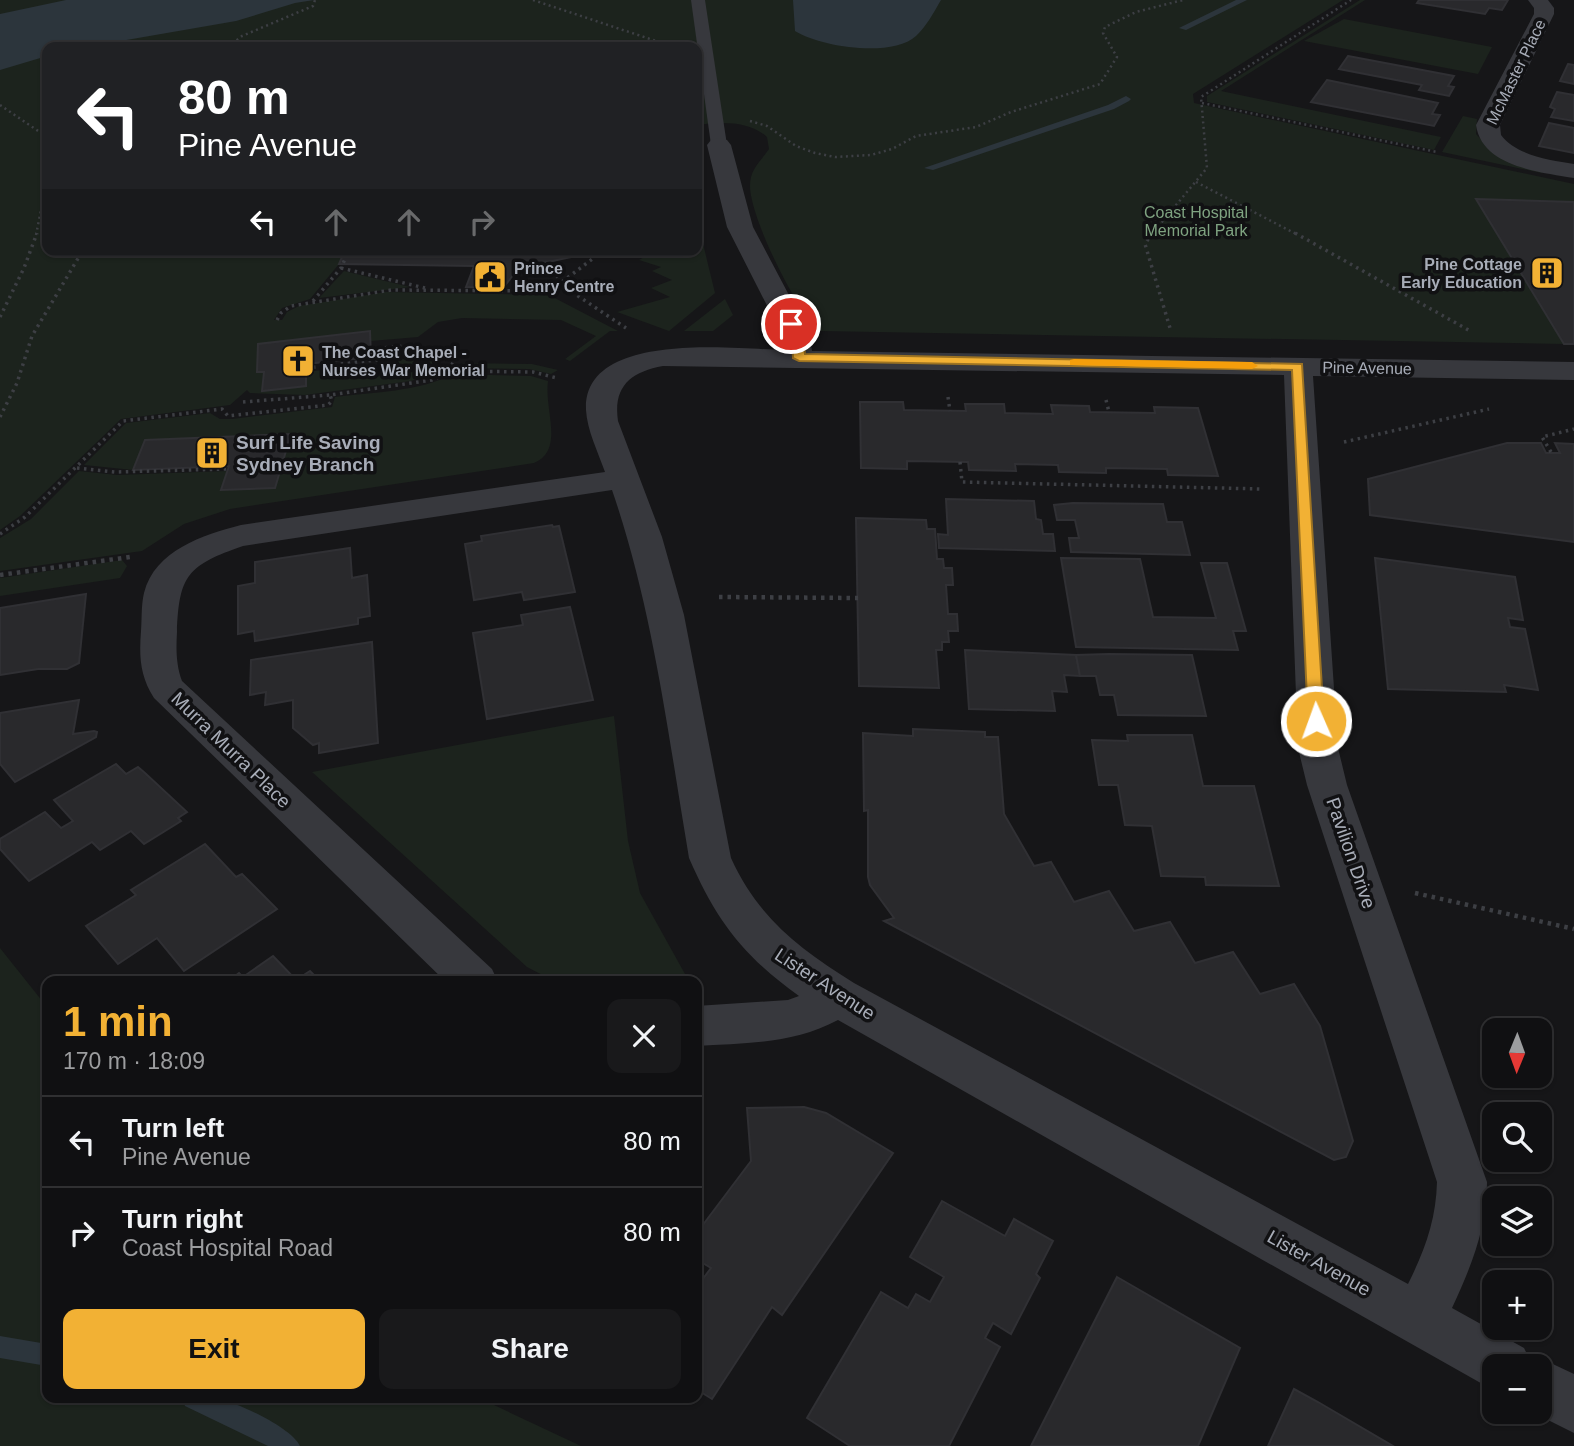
<!DOCTYPE html>
<meta charset="utf-8">
<style>
:root{--surface:#101012;--page:#19191b;--text:#f1f3f6;--muted:#9c9d9f;--line:#303032;--accent:#f2b134}
body{margin:0;font-family:Helvetica,sans-serif;background:var(--page);color:var(--text);height:100vh;display:flex;flex-direction:column;font-size:26px;white-space:nowrap}
*{box-sizing:border-box;margin:0}
p{font-size:23px;color:var(--muted)}
.icon{flex:none;width:38px;height:38px;fill:none;stroke:currentColor;stroke-width:2;stroke-linecap:round;stroke-linejoin:round}
.map{position:relative;flex:1;overflow:hidden}
.panel{position:absolute;left:42px;top:976px;width:660px;height:427px;display:flex;flex-direction:column;background:var(--surface);border-radius:14px;box-shadow:0 2px 5px #0004,0 0 0 2px var(--line)}
.panel>*{flex:none}
.guide{position:absolute;left:42px;top:42px;width:660px;height:214px;border-radius:14px;box-shadow:0 2px 5px #0004,0 0 0 2px var(--line);background:#202124;color:#fff;overflow:hidden}
.needle{width:46px;rotate:181deg}
.controls{position:absolute;left:1482px;top:1018px;display:grid;gap:14px}
.controls a{display:grid;place-items:center;width:70px;height:70px;border-radius:14px;background:var(--surface);box-shadow:0 2px 5px #0004,0 0 0 2px var(--line);font-size:35px}
.pin{position:absolute;display:grid;place-items:center;width:60px;height:60px;color:#fff;margin:-30px;border:4px solid #fff;border-radius:50%;box-shadow:0 2px 7px #0007}
.me{position:absolute;width:77px;margin:-38px;rotate:358deg;stroke-linejoin:round;filter:drop-shadow(0 0 5px #0008)}
.turn{display:flex;align-items:center;gap:24px;height:147px;padding:0 21px;font-size:32px}
.turn .icon{width:91px;height:91px;stroke-width:2.5}
.turn b{display:block;font-size:49px;line-height:60px}
.lanes{display:flex;align-items:center;height:66px;padding:0 21px;background:#0003;justify-content:center;gap:35px;direction:ltr}
.lanes .off{opacity:.35}
.round{display:grid;place-items:center;flex:none;width:74px;height:74px;border-radius:14px;background:var(--page)}
.head{display:flex;align-items:center;justify-content:space-between;height:119px;padding:0 21px}
h1{font-size:42px;font-weight:700;line-height:52px;color:var(--accent)}
.cta{display:flex;gap:14px;margin-top:auto;padding:14px 21px}
.cta a{flex:1;height:80px;border-radius:14px;background:var(--accent);color:#111;font-size:28px;font-weight:700;line-height:80px;text-align:center}
.cta a+a{background:var(--page);color:var(--text)}
ul{padding:0;list-style:none}
li{display:flex;align-items:center;gap:21px;height:91px;padding:0 21px;border-top:2px solid var(--line)}
li div{flex:1}
li b{display:block;font-size:26px}
li em{font-style:normal}
.map>svg:first-child{display:block}
.green{fill:#1c231d}
.water{fill:#2c353c}
.lines{fill:none;stroke-linecap:round;stroke-linejoin:round}
.stream{fill:#2c353c;fill-rule:evenodd}
.building{fill:#29292c;stroke:#303034;stroke-width:2}
.path-far2{stroke:#3d3f44;stroke-width:2.5;stroke-dasharray:2 3.5;stroke-linecap:butt}
.path-far1{stroke:#3d3f44;stroke-width:3.5;stroke-dasharray:2.5 4.5;stroke-linecap:butt}
.path{stroke:#3d3f44;stroke-width:4.5;stroke-dasharray:3.5 5;stroke-linecap:butt}
.lane{fill:#37383d;fill-rule:evenodd}
.street{fill:#37383d;fill-rule:evenodd}
.route{fill:#f2b134;stroke:#9d7322;stroke-width:2}
.slow{fill:#f59e0b}
.labels{text-anchor:middle;dominant-baseline:central;stroke-width:7;stroke-linejoin:round;paint-order:stroke}
.far-street-label{font-size:16px;fill:#a8adb8;stroke:#111113}
.far-park-label{font-size:16px;fill:#7fa381;stroke:#111113}
.far-poi-label{font-size:16px;font-weight:bold;fill:#a8adb8;stroke:#111113;text-anchor:start}
.poi-label{font-size:19px;font-weight:bold;fill:#a8adb8;stroke:#111113;text-anchor:start}
.street-label{font-size:19px;fill:#a8adb8;stroke:#111113}
</style>
<div class="map">
<svg width="1574" height="1446" viewBox="0 0 1574 1446">
<rect width="100%" height="100%" fill="#161618"/>
<g class="green">
<path d="M0,0H1343L1193,94L1194,103L1574,184V202L1477,200L1564,344L821,331C797,314 750,217 750,186C750,169 760,162 769,149L767,137C748,120 720,122 697,125L696,47H47V250H345L339,264L310,299L282,308L274,320H282L287,312L299,306L386,292L549,295L618,331H610L570,361L565,359L596,336L561,320L462,318L438,322L418,337L371,341L370,331L259,344L257,372H264L262,390L305,386L306,372L354,366L355,379L390,375V361L414,358V353C422,352 440,361 445,369L411,381L305,395L250,393L247,390L230,405L121,419L20,516L0,530Z"/>
<path d="M1360,0H1365L1221,91L1441,137L1434,150L1207,102V96Z"/>
<path d="M1344,19L1492,47L1478,74L1304,41Z"/>
<path d="M1463,116L1477,119L1476,134L1490,149L1544,169L1542,173L1442,152Z"/>
<path d="M697,219L715,293L669,331L617,312L670,297L651,288L672,280L652,271L661,267L639,260L657,250H696Z"/>
<path d="M344,271L410,287L319,298Z"/>
<path d="M725,299L733,315L713,331H684Z"/>
<path d="M463,363L532,364L558,370L551,374L529,369L455,368Z"/>
<path d="M451,374L531,376L548,381C544,410 565,450 534,463L230,509L184,524L142,551L0,571V538L31,519L79,471L117,475L227,471L221,490L275,488L291,435L145,440L133,470L84,465L126,423L210,413L220,419H232L332,407L335,397C366,393 426,391 451,374Z"/>
<path d="M122,560L127,566L120,578L0,596V578Z"/>
<path d="M614,716L628,841L640,893L685,974L678,982H556L527,967L312,772Z"/>
<path d="M0,948L47,1007V1398H479L581,1446H0Z"/>
</g>
<g class="water">
<path d="M66,0H314L295,3L236,21L86,47H47V56L0,70V14Z"/>
<path d="M793,0H941C934,12 926,27 916,36C892,58 821,47 795,31Z"/>
</g>
<g class="lines">
<g class="stream">
<path d="M1236,0H1247L1186,30L1179,28Z"/>
<path d="M1126,96L1131,99L1129,101L1114,109L933,170L924,168L1108,105Z"/>
<path d="M0,1336L47,1344V1366L0,1358Z"/>
<path d="M182,1398C194,1398 209,1396 220,1399C240,1404 292,1428 300,1446H268L185,1406Z"/>
</g>
</g>
<g class="building">
<path d="M1419,0H1508L1502,10L1489,8L1485,14L1417,3Z"/>
<path d="M1348,56L1454,76L1448,86L1454,87L1449,96L1419,90L1422,85L1339,69Z"/>
<path d="M1568,64L1574,65V84L1560,81Z"/>
<path d="M1327,80L1438,103L1432,114L1440,115L1434,126L1311,102Z"/>
<path d="M1557,92L1574,95V121L1551,117L1555,109L1550,107Z"/>
<path d="M1549,123L1574,128V153L1539,146Z"/>
<path d="M1476,199L1574,202V344H1564Z"/>
<path d="M345,250H599L600,251L519,268L503,288L466,287L474,266L339,264Z"/>
<path d="M370,331L371,357L306,364V386L262,391L264,372H257L258,344Z"/>
<path d="M860,402H903L904,410L966,411L965,404H1004L1005,413L1053,414L1051,405L1089,406L1090,412L1155,413L1154,407L1198,408L1218,476L1168,475L1167,469L1106,468V473L1059,472L1058,465L1015,464L1016,471L969,470L968,462L907,461V469L861,468Z"/>
<path d="M291,434L275,488L221,490L229,466L133,470L145,440Z"/>
<path d="M1507,443H1541L1546,453H1560L1555,443L1574,444V542L1370,515L1368,479Z"/>
<path d="M946,499L1034,501L1036,519L1041,520L1043,534H1053L1055,551L939,548L938,534L948,535Z"/>
<path d="M1073,503L1163,504L1167,522H1182L1190,555L1071,552L1069,538H1079L1075,520H1057L1054,505Z"/>
<path d="M856,518L926,520L927,529H935L937,559H943L944,568H952L953,585H946L948,614H957L958,631H948L949,642H942V650H936L939,688L859,686Z"/>
<path d="M552,525L553,527L559,526L575,592L524,600L522,592L474,600L465,544L482,541L481,536Z"/>
<path d="M350,548L352,578L367,575L370,616L358,618V624L255,641L254,631L238,634V586L255,583V562Z"/>
<path d="M1061,558L1140,559L1153,617L1216,618L1201,563H1227L1246,631H1233L1238,650L1076,647Z"/>
<path d="M1375,558L1515,577L1523,620L1508,618L1510,627L1525,629L1538,690L1504,685L1506,692L1388,689Z"/>
<path d="M86,594L79,663L67,669H38L0,675V608Z"/>
<path d="M570,607L593,700L487,719L473,633L523,625L521,615Z"/>
<path d="M372,642L378,743L319,753V743L313,745L293,728V700L265,705L266,692L250,695L251,660Z"/>
<path d="M965,650L1076,655L1080,676L1064,675L1067,692L1052,691L1055,711L969,709Z"/>
<path d="M1109,654L1192,655L1206,716L1118,715L1114,695H1100L1096,676H1080L1076,655Z"/>
<path d="M79,700L73,734L94,731L97,732L96,737L15,782L0,764V713Z"/>
<path d="M913,729L985,732V737H998L1004,814L1034,866L1051,862L1074,902L1109,891L1134,931L1170,922L1195,963L1233,952L1260,994L1294,984L1320,1026L1353,1141L1346,1157L1334,1160L884,921L894,918L870,885L868,877V810L864,811L863,733L913,736Z"/>
<path d="M1127,735H1192L1203,786H1254L1279,886L1206,885L1205,877L1161,876L1152,826L1125,825L1118,785H1099L1092,740L1128,741Z"/>
<path d="M116,764L126,774L138,767L145,773L187,812L178,818L181,821L144,844L131,831L100,850L92,842L29,881L0,849V839L45,812L61,828L73,821L54,800Z"/>
<path d="M205,844L236,877L242,874L277,909L184,971L157,938L118,964L86,926L136,895L131,890Z"/>
<path d="M273,956L296,980L310,971L321,982H227L239,973L243,977Z"/>
<path d="M804,1107L826,1113L893,1153L782,1315L772,1307L712,1399L696,1389V1288L711,1268L696,1259V1234L751,1161L747,1108Z"/>
<path d="M942,1201L1005,1236L1014,1219L1053,1241L1036,1274L1040,1278L1011,1334L993,1323L985,1338L1000,1347L949,1446H850L807,1418L881,1292L908,1308L916,1294L930,1302L944,1277L910,1257Z"/>
<path d="M1117,1277L1240,1348L1198,1446H1031Z"/>
<path d="M1294,1389L1318,1402L1393,1446H1268Z"/>
</g>
<g class="lines">
<g class="path-far2">
<path d="M533,0L668,45"/>
<path d="M228,47L242,36L313,6L315,0"/>
<path d="M1202,103L1437,152"/>
<path d="M0,105L47,137"/>
<path d="M750,121L767,126L796,146L815,153L835,157L871,155L892,149L916,136L976,127L1011,112L1100,84L1117,57L1103,33L1105,27L1136,12L1183,0"/>
<path d="M1196,182L1298,235"/>
<path d="M36,235L47,180"/>
<path d="M1151,235L1207,168L1201,97L1351,0"/>
</g>
<g class="path-far1">
<path d="M1152,233L1145,244L1170,328"/>
<path d="M1295,233L1472,332"/>
<path d="M341,268L425,288"/>
<path d="M562,282L604,250"/>
<path d="M560,284L626,328"/>
<path d="M313,301L341,268L349,250"/>
<path d="M0,317L24,268L37,233"/>
<path d="M277,320L281,313L291,306L391,290L547,291L562,282L545,262"/>
<path d="M371,349L416,345"/>
<path d="M306,368L385,359L388,356L387,348"/>
<path d="M448,371L533,372L557,378"/>
<path d="M948,397L950,411"/>
<path d="M1106,400L1109,412"/>
<path d="M243,402L330,395"/>
<path d="M0,417L17,383L32,336L83,250"/>
<path d="M1344,442L1489,409"/>
<path d="M1551,452L1542,437L1574,429"/>
<path d="M960,462L962,482L1262,489"/>
<path d="M77,468L115,472L228,469"/>
<path d="M0,534L25,517L123,421L222,409L228,416L328,405L332,401L330,395L432,380L444,375L453,363"/>
</g>
<g class="path">
<path d="M0,575L130,557"/>
<path d="M719,597L858,598"/>
<path d="M1415,893L1574,929"/>
</g>
<path class="lane" d="M691,0H705L727,145L719,150L711,145Z"/>
<g class="street">
<path d="M1528,0H1548L1554,8V14L1500,125L1501,135C1517,156 1550,160 1574,164V178C1540,172 1482,167 1476,125L1534,14V8Z"/>
<path d="M719,138L727,140L731,145L753,227L809,333L812,351L1574,362V380L1313,376L1338,748L1347,785L1487,1182C1487,1228 1471,1267 1452,1308L1524,1348L1531,1362L1540,1358L1574,1374V1433L1532,1412H1540V1367H1494V1390L1486,1386L838,1020C793,1044 746,1043 696,1046V1006L788,1000L799,996C743,956 716,920 689,858C668,734 653,609 612,490L243,546C188,565 179,575 177,632C176,649 176,665 182,681L492,969L498,982H446L154,698C140,676 139,657 141,631C142,619 141,606 144,593C155,550 203,535 241,525L605,472C598,452 587,430 586,410C583,330 735,349 783,350L781,333L727,227L707,145L711,140ZM663,366L1284,375L1298,748L1307,785L1437,1182C1436,1220 1425,1250 1408,1284L854,983C799,948 759,919 731,858L684,615L662,537L618,421C613,387 630,372 663,366Z"/>
</g>
</g>
<path class="route" d="M791,320C802,325 804,342 805,354L1302,364L1324,721L1321,725L1316,727L1308,721L1292,370L799,361L793,358L792,340L785,324Z"/>
<path class="slow" d="M1074,359L1252,362L1258,366L1252,369L1070,365V360Z"/>
<defs>
<symbol id="building-square" viewBox="-11 -11 22 22"><rect x="-9" y="-9" width="18" height="18" rx="4" fill="#f2b134" stroke="#111113"/><path d="M-4-6H4V6H1V3H-1V6H-4ZM-2.5-4.3h1.7v1.8h-1.7ZM.8-4.3h1.7v1.8H.8ZM-2.5-1h1.7V.8h-1.7ZM.8-1h1.7V.8H.8Z" fill="#111"/></symbol>
<symbol id="civic-square" viewBox="-11 -11 22 22"><rect x="-9" y="-9" width="18" height="18" rx="4" fill="#f2b134" stroke="#111113"/><path d="M-.6-6.5H3V-4.5H.6V-3L4-1V1h2V6H-6V1h2V-1L-.6-3ZM-1.2 2.5V6h2.4V2.5Z" fill="#111"/></symbol>
<symbol id="church-square" viewBox="-11 -11 22 22"><rect x="-9" y="-9" width="18" height="18" rx="4" fill="#f2b134" stroke="#111113"/><path d="M-1.2-6h2.4v3.5h3.3v2.4h-3.3V6h-2.4V-.1h-3.3v-2.4h3.3Z" fill="#111"/></symbol>
</defs>
<g fill-rule="evenodd">
<use href="#building-square" x="1528" y="254" width="38" height="38"/>
<use href="#civic-square" x="471" y="258" width="38" height="38"/>
<use href="#church-square" x="279" y="342" width="38" height="38"/>
<use href="#building-square" x="193" y="434" width="38" height="38"/>
</g>
<g class="labels">
<g class="far-street-label">
<text transform="translate(1516 72) rotate(-64)">McMaster Place</text>
<text transform="translate(1367 368) rotate(1)">Pine Avenue</text>
</g>
<g class="far-park-label">
<text x="1196" y="212">Coast Hospital<tspan x="1196" dy="18">Memorial Park</tspan></text>
</g>
<g class="far-poi-label">
<text x="1522" y="264" text-anchor="end">Pine Cottage<tspan x="1522" dy="18">Early Education</tspan></text>
<text x="514" y="268">Prince<tspan x="514" dy="18">Henry Centre</tspan></text>
<text x="322" y="352">The Coast Chapel -<tspan x="322" dy="18">Nurses War Memorial</tspan></text>
</g>
<g class="poi-label">
<text x="236" y="442">Surf Life Saving<tspan x="236" dy="22">Sydney Branch</tspan></text>
</g>
<g class="street-label">
<text transform="translate(231 750) rotate(44)">Murra Murra Place</text>
<text transform="translate(1351 853) rotate(71)">Pavilion Drive</text>
<text transform="translate(825 984) rotate(33)">Lister Avenue</text>
<text transform="translate(1319 1263) rotate(29)">Lister Avenue</text>
</g>
</g>
</svg>
<div class="controls">
<a><svg class="needle" viewBox="-14 -14 28 28"><path d="M0-13l5 13h-10z" fill="#e53935"/><path d="M0 13l5-13h-10z" fill="#9c9d9f"/></svg></a>
<a><svg class="icon" aria-label="search" viewBox="0 0 24 24"><circle cx="10" cy="10" r="6"/><path d="M15 15l6 6"/></svg></a>
<a><svg class="icon" aria-label="layers" viewBox="0 0 24 24"><path d="M12 4l9 5-9 5-9-5zM3 14l9 5 9-5"/></svg></a>
<a>+</a>
<a>−</a>
</div>
<div class="pin" style="left:791px;top:324px;background:#d93025"><svg class="icon" aria-label="arrive" viewBox="0 0 24 24"><path d="M6 21V4h12l-3 4 3 4H6"/></svg></div>
<svg class="me" style="left:1316px;top:721px" viewBox="-20 -20 40 40"><circle r="17" fill="#f2b134" stroke="#fff" stroke-width="3"/><path d="M0-11L8 9 0 5-8 9z" fill="#fff"/></svg>
<div class="guide">
<div class="turn"><svg class="icon" aria-label="left" viewBox="0 0 24 24"><path d="M17 20v-9H6M10 6l-5 5 5 5"/></svg><div><b>80 m</b>Pine Avenue</div></div>
<div class="lanes"><svg class="icon" aria-label="left" viewBox="0 0 24 24"><path d="M17 20v-9H6M10 6l-5 5 5 5"/></svg><svg class="icon off" aria-label="ahead" viewBox="0 0 24 24"><path d="M12 20V5M6 11l6-6 6 6"/></svg><svg class="icon off" aria-label="ahead" viewBox="0 0 24 24"><path d="M12 20V5M6 11l6-6 6 6"/></svg><svg class="icon off" aria-label="right" viewBox="0 0 24 24"><path d="M7 20v-9h11M14 6l5 5-5 5"/></svg></div>
</div>
<section class="panel">
<div class="head"><div><h1>1 min</h1><p>170 m · 18:09</p></div><a class="round"><svg class="icon" aria-label="close" viewBox="0 0 24 24"><path d="M6 6l12 12M18 6L6 18"/></svg></a></div>
<ul>
<li><svg class="icon" aria-label="left" viewBox="0 0 24 24"><path d="M17 20v-9H6M10 6l-5 5 5 5"/></svg><div><b>Turn left</b><p>Pine Avenue</p></div><em>80 m</em></li>
<li><svg class="icon" aria-label="right" viewBox="0 0 24 24"><path d="M7 20v-9h11M14 6l5 5-5 5"/></svg><div><b>Turn right</b><p>Coast Hospital Road</p></div><em>80 m</em></li>
</ul>
<div class="cta"><a>Exit</a><a>Share</a></div>
</section>
</div>
